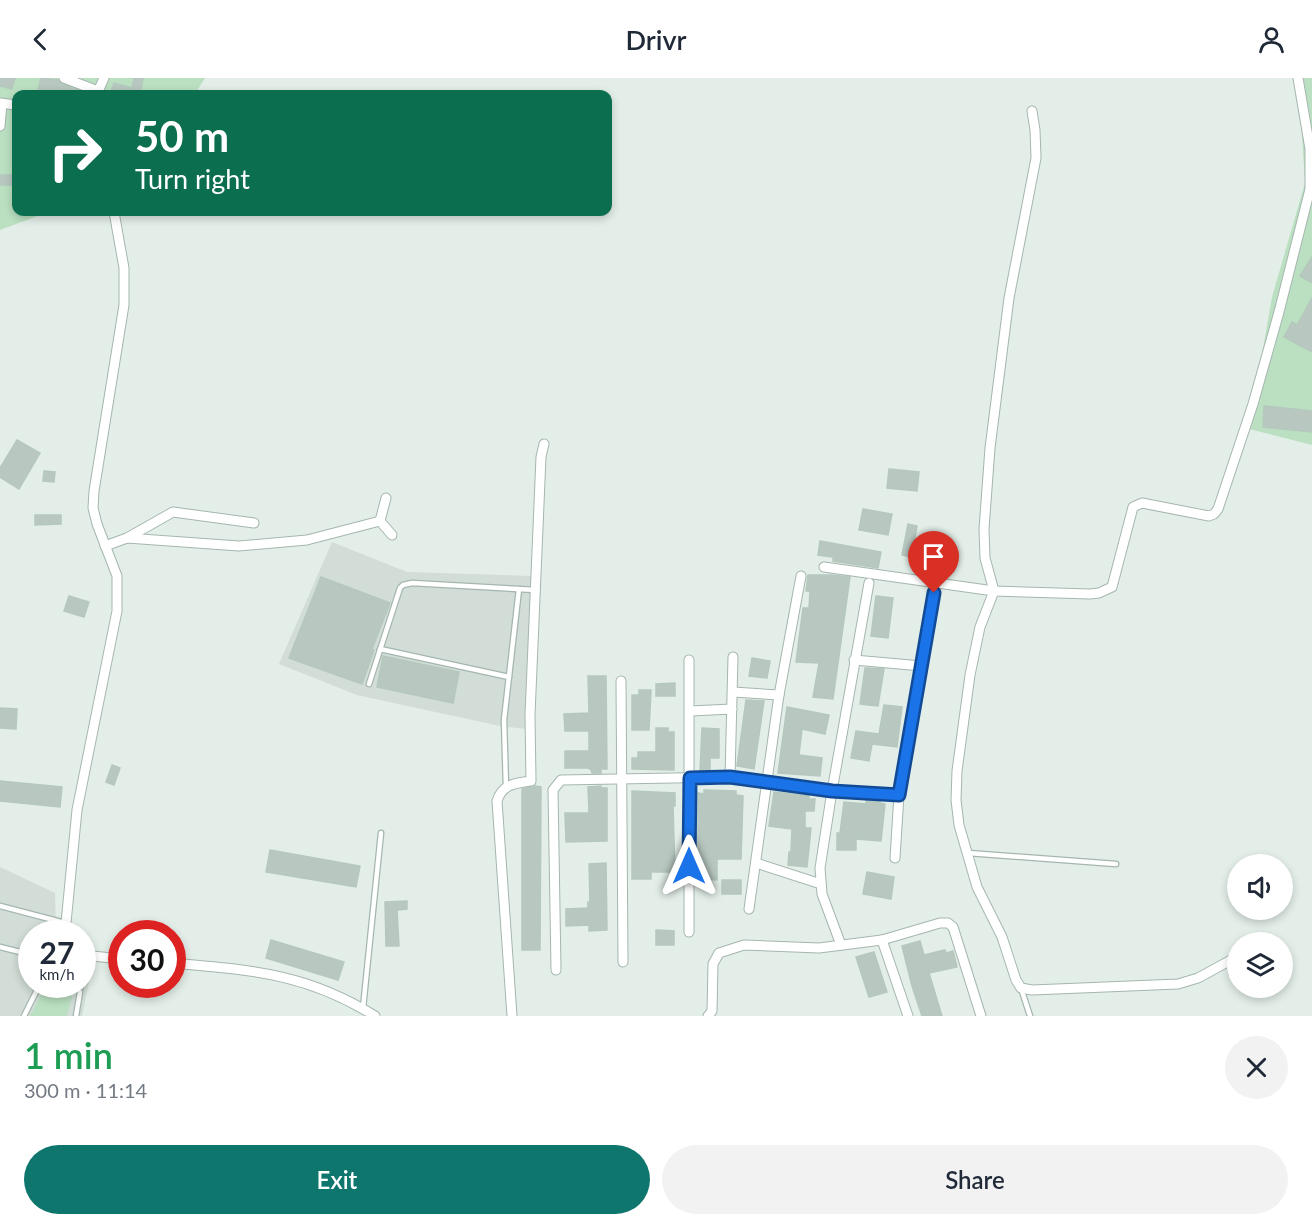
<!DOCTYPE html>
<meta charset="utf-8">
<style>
:root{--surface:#fff;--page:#f2f2f3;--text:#1f2937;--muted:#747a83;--accent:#0f766e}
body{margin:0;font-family:Lato,sans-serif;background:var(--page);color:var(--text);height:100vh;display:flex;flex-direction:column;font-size:22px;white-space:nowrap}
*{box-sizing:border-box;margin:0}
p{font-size:20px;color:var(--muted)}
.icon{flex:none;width:33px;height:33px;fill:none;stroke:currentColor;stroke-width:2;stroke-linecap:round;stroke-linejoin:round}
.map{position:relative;height:938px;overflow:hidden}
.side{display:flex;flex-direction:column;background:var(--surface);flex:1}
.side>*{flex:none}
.top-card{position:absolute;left:12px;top:12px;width:600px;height:126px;border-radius:12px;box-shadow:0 3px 9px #0003;background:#0b6e4f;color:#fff;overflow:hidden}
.controls{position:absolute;left:1227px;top:776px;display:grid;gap:12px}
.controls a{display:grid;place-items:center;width:66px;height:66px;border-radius:50%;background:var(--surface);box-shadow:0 3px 9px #0003;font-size:30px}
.speed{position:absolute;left:18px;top:842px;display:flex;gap:12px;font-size:30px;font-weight:700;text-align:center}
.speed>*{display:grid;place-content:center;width:78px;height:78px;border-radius:50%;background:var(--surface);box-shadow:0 3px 9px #0003;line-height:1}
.speed small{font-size:15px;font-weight:400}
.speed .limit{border:9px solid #d22;background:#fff;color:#111}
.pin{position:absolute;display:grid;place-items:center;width:51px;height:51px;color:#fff;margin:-62px -26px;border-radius:50% 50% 50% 0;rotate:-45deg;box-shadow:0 0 6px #0007}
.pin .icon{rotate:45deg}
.me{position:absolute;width:66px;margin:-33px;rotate:0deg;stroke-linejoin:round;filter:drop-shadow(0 0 4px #0008)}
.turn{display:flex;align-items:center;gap:21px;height:126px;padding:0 24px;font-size:27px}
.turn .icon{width:78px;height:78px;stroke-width:2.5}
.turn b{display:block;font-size:42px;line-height:51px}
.round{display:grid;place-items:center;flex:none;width:63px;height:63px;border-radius:32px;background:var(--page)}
.summary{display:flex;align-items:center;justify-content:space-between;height:102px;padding:0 24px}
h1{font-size:36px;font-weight:600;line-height:45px;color:#1e9e55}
.button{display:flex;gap:12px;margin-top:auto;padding:12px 24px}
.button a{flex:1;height:69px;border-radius:36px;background:var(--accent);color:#fff;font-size:24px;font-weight:600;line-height:69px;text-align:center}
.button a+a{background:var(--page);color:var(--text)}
header{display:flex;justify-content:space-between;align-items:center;height:78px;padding:0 24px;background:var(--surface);font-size:27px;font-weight:600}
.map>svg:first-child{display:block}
.built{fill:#d1ddd6}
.green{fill:#bbe0c1}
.building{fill:#b8c8c0;stroke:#b5c8be;stroke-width:1.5}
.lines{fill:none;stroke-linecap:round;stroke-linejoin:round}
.service-casing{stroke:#a5b6af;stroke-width:7}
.minor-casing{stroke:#a5b6af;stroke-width:11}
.service{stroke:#fff;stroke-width:4.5}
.minor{stroke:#fff;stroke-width:9}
.route-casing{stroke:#114b97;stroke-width:15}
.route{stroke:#1a73e8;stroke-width:10}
</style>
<header><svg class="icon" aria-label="back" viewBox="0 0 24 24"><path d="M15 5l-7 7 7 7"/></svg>Drivr<svg class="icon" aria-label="person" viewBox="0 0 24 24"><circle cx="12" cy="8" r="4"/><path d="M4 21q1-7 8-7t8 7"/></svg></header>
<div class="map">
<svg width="1312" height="938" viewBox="0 0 1312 938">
<rect width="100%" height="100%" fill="#e3eee8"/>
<g class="built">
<path d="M332,464L407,494L531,498L527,651L500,648L357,617L279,586Z"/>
<path d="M0,789L55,815L56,855H32V906H82L83,881L93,885L82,938H0Z"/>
</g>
<g class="green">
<path d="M0,0H205L195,16H16V134H48L0,152Z"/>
<path d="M1295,0H1312V367L1249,351L1272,219L1305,105L1299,9Z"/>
<path d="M47,906H75L67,938H30Z"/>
</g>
<g class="building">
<path d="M0,0H15L12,11L0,8Z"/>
<path d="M41,0L58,2L62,6L87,16H37Z"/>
<path d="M134,0H143L141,13L145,15V16H110L114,5L132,10Z"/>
<rect x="0" y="97" width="16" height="10"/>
<path d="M1312,179V205L1300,198Z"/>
<path d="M1312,220V274L1284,259L1292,244L1297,247Z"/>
<path d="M1264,328L1312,333V354L1263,349Z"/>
<path d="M17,362L40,375L19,411L0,399V390Z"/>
<path d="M889,391L919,394L917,413L887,410Z"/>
<path d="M44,393L55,394L54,404L43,403Z"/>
<path d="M863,431L892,436L888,457L859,452Z"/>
<path d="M35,437H61V446L35,447Z"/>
<path d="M908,446L917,448L911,479L902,477Z"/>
<path d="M820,463L881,474L878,490L833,483V479L818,477Z"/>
<path d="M808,497H831L850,499L833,621L813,619L819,585L796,584L803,530H809L810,513H806Z"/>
<path d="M321,499L390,525L372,571L374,572L362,606L289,580Z"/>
<path d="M69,518L89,524L84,539L64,533Z"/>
<path d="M876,518L893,520L888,560L871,558Z"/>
<path d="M383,578L459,594L453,625L377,609Z"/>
<path d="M752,580L770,583L767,600L749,598Z"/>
<path d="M865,590L884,591L878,628L860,626Z"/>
<path d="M588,598H606L607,691H601V695H592L591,692L588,690H565V673H589V653H565L564,636L589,635Z"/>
<path d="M675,605V618H656V606Z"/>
<path d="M639,612H651L649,652H632V617H639Z"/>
<path d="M746,622L764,623L754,691L737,688Z"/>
<path d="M884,627L902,629L897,669L872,666L869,683L851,680L856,653L879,656Z"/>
<path d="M787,629L829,637L825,656L802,651L799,677L822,680L820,698L778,695Z"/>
<path d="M0,630L17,631L16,651L0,650Z"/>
<path d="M656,650H668V654H674V692L632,691V680H638V674H656Z"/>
<path d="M702,650L719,651V680H710V693H700Z"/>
<path d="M112,687L120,690L114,707L106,704Z"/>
<path d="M0,703L62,709L60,729L0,723Z"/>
<path d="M535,708L541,709L540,872H522V711Z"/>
<path d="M601,708V710H607V763L566,764L565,735H589L588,709Z"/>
<path d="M704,712L736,713V717L743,718L741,781H717V802L698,801V715L704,716Z"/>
<path d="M632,713L675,715V728H673L675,794H651V801H632Z"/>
<path d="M774,714L809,718V721H815L814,733H805V750H811L807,789L788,787L789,774H791L792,751L769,748Z"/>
<path d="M866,722L880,723V725L885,726L881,763L856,761V772H837V755H840L844,724L866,726Z"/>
<path d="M270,772L360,788L356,809L266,794Z"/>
<path d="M606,785L607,852L589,853V847L566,848V831L588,830V824H590L589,786Z"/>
<path d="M867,794L894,799L891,821L863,816Z"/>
<rect x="722" y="802" width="19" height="14"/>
<path d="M407,823V831L397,832L399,868H386L385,824Z"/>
<path d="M656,852L674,853V867H656Z"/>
<path d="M271,862L344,884L338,902L266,880Z"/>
<path d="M920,863L924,877L945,872L946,875L953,873L957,889L929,895L942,938H922L912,908L902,868Z"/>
<path d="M874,874L887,914L869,919L856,879Z"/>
</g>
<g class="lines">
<defs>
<g id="service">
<path d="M380,571L509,599"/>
<path d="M369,606L400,510L403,507L412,505L536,512"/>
<path d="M506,709L504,642L519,511"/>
<path d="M968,775L1116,786"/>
<path d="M0,828L65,845"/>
<path d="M0,869L32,877"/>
<path d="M82,901L88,878"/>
<path d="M81,909V906"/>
<path d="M1021,910L1030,938"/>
<path d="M363,930L381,755"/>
<path d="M24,938L40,906"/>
<path d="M76,938L80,914"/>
</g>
<g id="minor">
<path d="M64,0L98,13"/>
<path d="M97,16L104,0"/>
<path d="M0,25L16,27"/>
<path d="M1032,33L1035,52L1036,80L1009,220L990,370L984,451L985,480L994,513L980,549L970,597L957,693L956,722L959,747L977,809L1002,859L1016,902L1021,910L1032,912L1178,906L1198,900L1233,881"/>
<path d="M0,48L2,26"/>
<path d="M380,443L392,457"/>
<path d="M127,460L173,434L254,445"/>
<path d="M105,468L127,460L239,468L307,462L380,443L386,420"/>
<path d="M824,489L994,513L1090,516L1099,515L1112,509L1133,429L1142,425L1209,438L1214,436L1218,431L1253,326L1279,234L1310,111V71L1298,0"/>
<path d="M854,582L922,588"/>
<path d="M621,603L623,884"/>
<path d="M733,614L779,617"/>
<path d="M690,633L732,631"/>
<path d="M730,699L733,579"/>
<path d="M895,780L899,717"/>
<path d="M756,785L821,806"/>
<path d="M749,831L779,617L801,498"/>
<path d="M689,854V582"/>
<path d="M65,855L77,732L117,533V498L97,446L93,430L94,413L124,227V190L114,134"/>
<path d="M882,862L908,938"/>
<path d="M841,867L822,816L820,790L832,713L869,505"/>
<path d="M82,877L122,881"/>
<path d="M172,885C251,892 306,895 375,938"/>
<path d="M556,892L553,712L561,702L730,699L832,713L899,717L935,515"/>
<path d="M512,938L497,723C502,706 516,705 531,703L530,637L541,379L544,366"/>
<path d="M708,938L712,933L713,886L719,875L744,867L819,870L882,862L940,845H948L953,849L981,938"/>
</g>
</defs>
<use href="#service" class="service-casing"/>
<use href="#minor" class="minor-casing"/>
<use href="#service" class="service"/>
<use href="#minor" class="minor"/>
</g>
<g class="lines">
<defs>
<path id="route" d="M689,788L690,700L730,699L832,713L899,717L934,515"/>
</defs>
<use href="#route" class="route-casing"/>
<use href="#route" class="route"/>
</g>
</svg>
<div class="controls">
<a><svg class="icon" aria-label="sound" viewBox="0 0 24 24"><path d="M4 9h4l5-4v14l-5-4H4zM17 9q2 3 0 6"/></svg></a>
<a><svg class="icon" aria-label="layers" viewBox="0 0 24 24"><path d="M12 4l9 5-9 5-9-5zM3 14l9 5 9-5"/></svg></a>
</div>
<div class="speed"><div>27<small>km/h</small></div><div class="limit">30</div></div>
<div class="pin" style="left:934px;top:515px;background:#d93025"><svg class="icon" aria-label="arrive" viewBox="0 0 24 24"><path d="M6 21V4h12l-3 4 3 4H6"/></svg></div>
<svg class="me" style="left:689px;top:788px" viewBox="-20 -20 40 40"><path d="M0-17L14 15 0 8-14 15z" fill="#1a73e8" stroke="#fff" stroke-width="4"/></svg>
<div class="top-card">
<div class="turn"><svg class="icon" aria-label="right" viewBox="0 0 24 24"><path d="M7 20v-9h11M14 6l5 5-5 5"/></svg><div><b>50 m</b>Turn right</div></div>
</div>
</div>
<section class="side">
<div class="summary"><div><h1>1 min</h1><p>300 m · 11:14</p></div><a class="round"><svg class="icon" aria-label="close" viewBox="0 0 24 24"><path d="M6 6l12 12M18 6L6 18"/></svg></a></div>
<div class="button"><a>Exit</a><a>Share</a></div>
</section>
